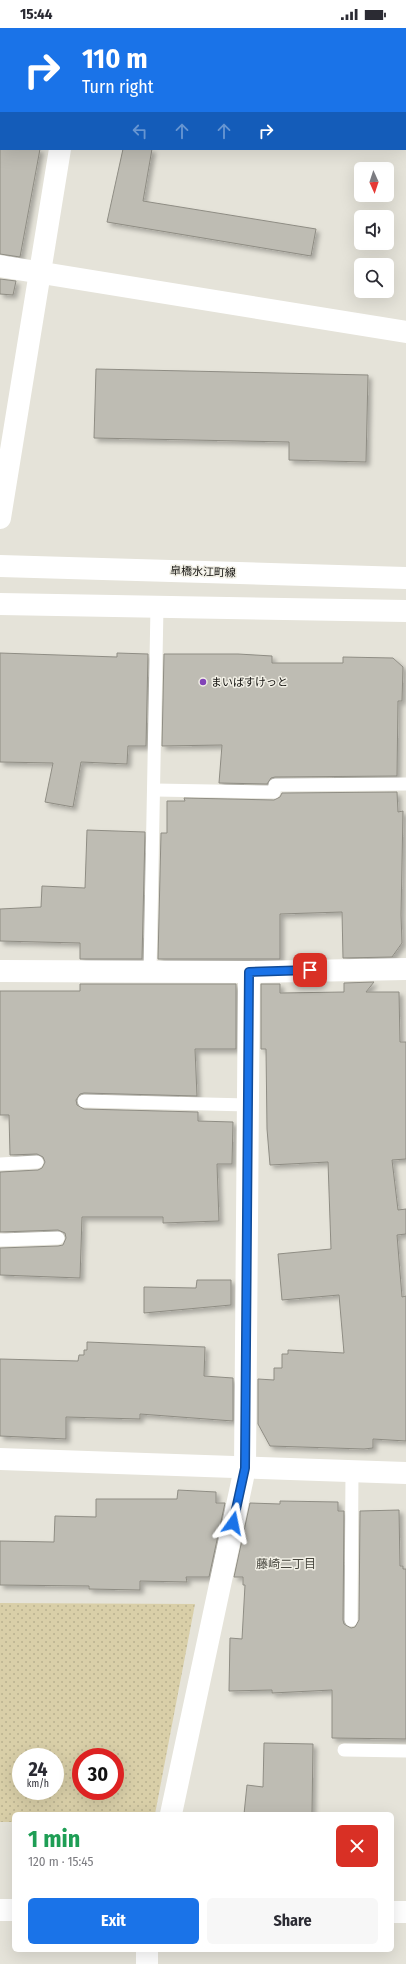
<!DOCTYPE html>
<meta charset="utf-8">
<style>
:root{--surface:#fff;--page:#f7f7f7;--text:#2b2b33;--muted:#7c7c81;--accent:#1a73e8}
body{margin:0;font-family:"Fira Sans Condensed","Noto Sans JP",sans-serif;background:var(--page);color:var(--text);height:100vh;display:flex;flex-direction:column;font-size:15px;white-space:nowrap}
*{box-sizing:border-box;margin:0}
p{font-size:13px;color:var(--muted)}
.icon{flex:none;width:22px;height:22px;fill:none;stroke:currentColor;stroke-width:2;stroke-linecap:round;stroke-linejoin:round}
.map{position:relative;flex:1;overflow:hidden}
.details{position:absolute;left:12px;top:1784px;width:382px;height:140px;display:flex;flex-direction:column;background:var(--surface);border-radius:6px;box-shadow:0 4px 16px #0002}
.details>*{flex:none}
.banner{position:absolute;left:0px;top:0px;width:406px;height:122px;box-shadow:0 4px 16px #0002;background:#1a73e8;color:#fff;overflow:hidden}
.needle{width:26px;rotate:177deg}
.tools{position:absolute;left:354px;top:134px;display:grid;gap:8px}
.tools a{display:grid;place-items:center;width:40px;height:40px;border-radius:6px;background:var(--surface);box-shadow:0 4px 16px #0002;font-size:20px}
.speed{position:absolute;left:12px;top:1720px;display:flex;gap:8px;font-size:20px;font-weight:700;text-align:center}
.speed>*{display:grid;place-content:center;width:52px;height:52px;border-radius:50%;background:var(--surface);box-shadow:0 4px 16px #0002;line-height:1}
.speed small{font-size:10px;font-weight:400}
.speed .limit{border:6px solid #d22;background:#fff;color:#111}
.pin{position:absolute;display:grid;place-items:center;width:34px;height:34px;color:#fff;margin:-17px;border-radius:8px;box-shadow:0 2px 6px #0006}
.me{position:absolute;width:44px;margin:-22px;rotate:12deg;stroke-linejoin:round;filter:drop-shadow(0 0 3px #0008)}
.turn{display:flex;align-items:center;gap:14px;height:84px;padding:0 16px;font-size:18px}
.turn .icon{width:52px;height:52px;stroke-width:2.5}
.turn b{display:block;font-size:28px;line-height:34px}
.lanes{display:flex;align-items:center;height:38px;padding:0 16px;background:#0003;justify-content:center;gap:20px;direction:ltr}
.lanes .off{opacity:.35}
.round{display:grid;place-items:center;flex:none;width:42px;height:42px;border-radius:6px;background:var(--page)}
.overview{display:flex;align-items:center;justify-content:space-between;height:68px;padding:0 16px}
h1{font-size:24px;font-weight:700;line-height:30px;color:#1e9e55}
.primary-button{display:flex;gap:8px;margin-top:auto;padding:8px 16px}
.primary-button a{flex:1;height:46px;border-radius:6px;background:var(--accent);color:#fff;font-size:16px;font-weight:700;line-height:46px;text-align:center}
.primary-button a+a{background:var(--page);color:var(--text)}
.status{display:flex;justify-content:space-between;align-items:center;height:28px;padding:0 20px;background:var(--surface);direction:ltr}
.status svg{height:11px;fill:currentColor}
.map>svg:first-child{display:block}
.grass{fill:url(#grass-dots);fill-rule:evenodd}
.building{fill:#bebcb3;stroke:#8f8d84;filter:url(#shadow)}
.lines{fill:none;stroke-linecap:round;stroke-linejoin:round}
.lane{stroke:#fff;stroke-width:13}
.street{stroke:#fff;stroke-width:22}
.secondary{stroke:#fff;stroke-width:22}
.route-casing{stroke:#114b97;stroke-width:10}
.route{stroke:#1a73e8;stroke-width:7}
.poi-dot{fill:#8243b8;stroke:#f2f0e6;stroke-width:1.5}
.labels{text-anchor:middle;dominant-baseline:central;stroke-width:3;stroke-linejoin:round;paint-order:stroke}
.street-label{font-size:11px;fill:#11100d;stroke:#f2f0e6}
.poi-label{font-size:11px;fill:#11100d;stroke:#f2f0e6;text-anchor:start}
.neighbourhood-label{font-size:12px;fill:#46453d;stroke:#f2f0e6}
</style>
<div class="status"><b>15:44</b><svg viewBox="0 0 49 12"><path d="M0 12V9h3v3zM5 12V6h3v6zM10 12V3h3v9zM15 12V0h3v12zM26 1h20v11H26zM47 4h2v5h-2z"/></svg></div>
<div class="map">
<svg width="406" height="1936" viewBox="0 0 406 1936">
<defs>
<pattern id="grass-dots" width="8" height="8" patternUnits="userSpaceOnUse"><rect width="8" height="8" fill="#d9cfa8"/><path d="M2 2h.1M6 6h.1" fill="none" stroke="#b9b18f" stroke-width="1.8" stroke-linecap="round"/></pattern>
<filter id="shadow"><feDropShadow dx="3.5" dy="3.5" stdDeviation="2" flood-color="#0004"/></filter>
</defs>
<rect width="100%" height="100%" fill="#e5e3d9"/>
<path class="grass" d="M0,1575L195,1576L155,1786H14V1794H0ZM21,1729H55V1763H21ZM81,1729H115V1763H81Z"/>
<g class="building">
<path d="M0,121H40L20,229L0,226Z"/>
<path d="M123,121H152L143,173L316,201L311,228L107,194Z"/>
<path d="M0,251L16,253L13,267L0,266Z"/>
<path d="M96,341L368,347L366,434L289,432V414L94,410Z"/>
<path d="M0,625L117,629V625L148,626L146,718H128L127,736L81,734L73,779L45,774L53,735L0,734Z"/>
<path d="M164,626H238L272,628V635H343V629L393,630L403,639L402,673H398L397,748L275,749L271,750L267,756L219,755L222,717L162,718Z"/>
<path d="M397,764L398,784L403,783L401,887L402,915L392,929L343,930L342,884L280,886V931H158L161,805H167V773H185L184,770L274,772L280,769L282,765Z"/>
<path d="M87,802L145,804L142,931H80V915L0,913V881L41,879L42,858L85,860Z"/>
<path d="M374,954L366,964H399L400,1014H406V1131L392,1132L398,1182L406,1181V1206L397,1207L402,1269L406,1268V1413L373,1411V1420L364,1421L270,1418L258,1396V1351L274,1352V1340H282V1326H288V1322L344,1325L339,1267L282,1272L278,1226L331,1221L328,1134L270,1137L267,1101L266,1021H261V956H280V965L344,964V955Z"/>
<path d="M80,956H236V1021H195L197,1068L84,1065L80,1066L76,1072L77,1077L84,1081L198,1084V1093L233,1094L232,1136H217L219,1193L163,1195V1189H82L80,1250L0,1247V1220L58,1218L63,1217L66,1210L65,1205L58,1202L0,1204V1144L38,1142L42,1140L45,1134L43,1129L37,1126L10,1127L9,1087H0V963H80Z"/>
<path d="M197,1252H231V1277L144,1285V1259L196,1260Z"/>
<path d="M87,1314L205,1319L204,1348L233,1350V1393L140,1386V1391L66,1389V1411L0,1408V1331L78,1333L79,1327H84V1322H87Z"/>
<path d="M178,1462L216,1464V1475H225L209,1549H186L187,1554L140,1553V1562L89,1561V1558L0,1557V1513L54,1514L55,1488L96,1489V1471H177Z"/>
<path d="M280,1473L338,1474V1483H344L343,1592L344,1596L351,1600L355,1599L359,1592L360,1483L399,1482L400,1538H403V1541H406V1711L332,1710V1662L272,1665V1662L229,1663L230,1610L242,1611L245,1557H243V1549H234L250,1475L280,1476Z"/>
<path d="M264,1715L313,1716L312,1786H244L247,1757L263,1759Z"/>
</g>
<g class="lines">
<g class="lane">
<path d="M155,762L274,764L275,757L406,756"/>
<path d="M150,943L157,579"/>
<path d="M84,1073L248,1077"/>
<path d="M0,1136L37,1134"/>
<path d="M0,1212L58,1210"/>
<path d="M351,1592L352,1443"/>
<path d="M344,1722L406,1723"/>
</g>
<g class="street">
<path d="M79,1V0"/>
<path d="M0,238L406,304"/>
<path d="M0,490L60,121"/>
<path d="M0,943L249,944L406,941"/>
<path d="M0,1431L406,1445"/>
<path d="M171,1786L245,1440L249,944"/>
<path d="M0,1882H14"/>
<path d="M392,1884H406"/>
<path d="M147,1936V1922"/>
</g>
<g class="secondary">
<path d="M0,538L406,550"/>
<path d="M0,576L406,583"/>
</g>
</g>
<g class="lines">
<defs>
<path id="route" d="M233,1495L245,1440L249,944L310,942"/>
</defs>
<use href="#route" class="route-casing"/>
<use href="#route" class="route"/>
</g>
<circle class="poi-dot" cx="203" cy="654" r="4"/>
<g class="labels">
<g class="street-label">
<text transform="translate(203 544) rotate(2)">皐橋水江町線</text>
</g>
<g class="poi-label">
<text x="211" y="654">まいばすけっと</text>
</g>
<g class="neighbourhood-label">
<text x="286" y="1536">藤崎二丁目</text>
</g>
</g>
</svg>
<div class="tools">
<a><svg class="needle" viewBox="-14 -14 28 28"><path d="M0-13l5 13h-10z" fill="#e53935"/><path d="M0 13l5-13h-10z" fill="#7c7c81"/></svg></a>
<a><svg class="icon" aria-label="sound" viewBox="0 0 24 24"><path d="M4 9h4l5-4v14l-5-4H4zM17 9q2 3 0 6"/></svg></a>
<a><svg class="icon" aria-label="search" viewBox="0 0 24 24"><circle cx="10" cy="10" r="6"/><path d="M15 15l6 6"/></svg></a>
</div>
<div class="speed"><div>24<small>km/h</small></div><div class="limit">30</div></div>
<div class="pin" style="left:310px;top:942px;background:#d93025"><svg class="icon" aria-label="arrive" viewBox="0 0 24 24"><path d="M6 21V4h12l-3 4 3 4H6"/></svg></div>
<svg class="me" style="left:233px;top:1495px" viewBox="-20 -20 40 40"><path d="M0-17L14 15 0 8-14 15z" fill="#1a73e8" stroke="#fff" stroke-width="4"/></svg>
<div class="banner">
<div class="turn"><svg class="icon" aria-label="right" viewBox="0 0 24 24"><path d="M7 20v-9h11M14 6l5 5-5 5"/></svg><div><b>110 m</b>Turn right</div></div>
<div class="lanes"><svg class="icon off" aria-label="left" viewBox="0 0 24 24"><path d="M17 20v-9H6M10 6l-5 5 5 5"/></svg><svg class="icon off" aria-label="ahead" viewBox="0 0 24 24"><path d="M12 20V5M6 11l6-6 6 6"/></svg><svg class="icon off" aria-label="ahead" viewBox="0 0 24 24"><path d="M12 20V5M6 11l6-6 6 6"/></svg><svg class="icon" aria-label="right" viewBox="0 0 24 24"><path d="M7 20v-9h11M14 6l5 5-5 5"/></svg></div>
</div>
<section class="details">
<div class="overview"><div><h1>1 min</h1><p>120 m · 15:45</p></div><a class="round" style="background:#d93025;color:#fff"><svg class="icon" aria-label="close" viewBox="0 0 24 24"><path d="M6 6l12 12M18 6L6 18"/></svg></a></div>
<div class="primary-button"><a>Exit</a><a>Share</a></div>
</section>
</div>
